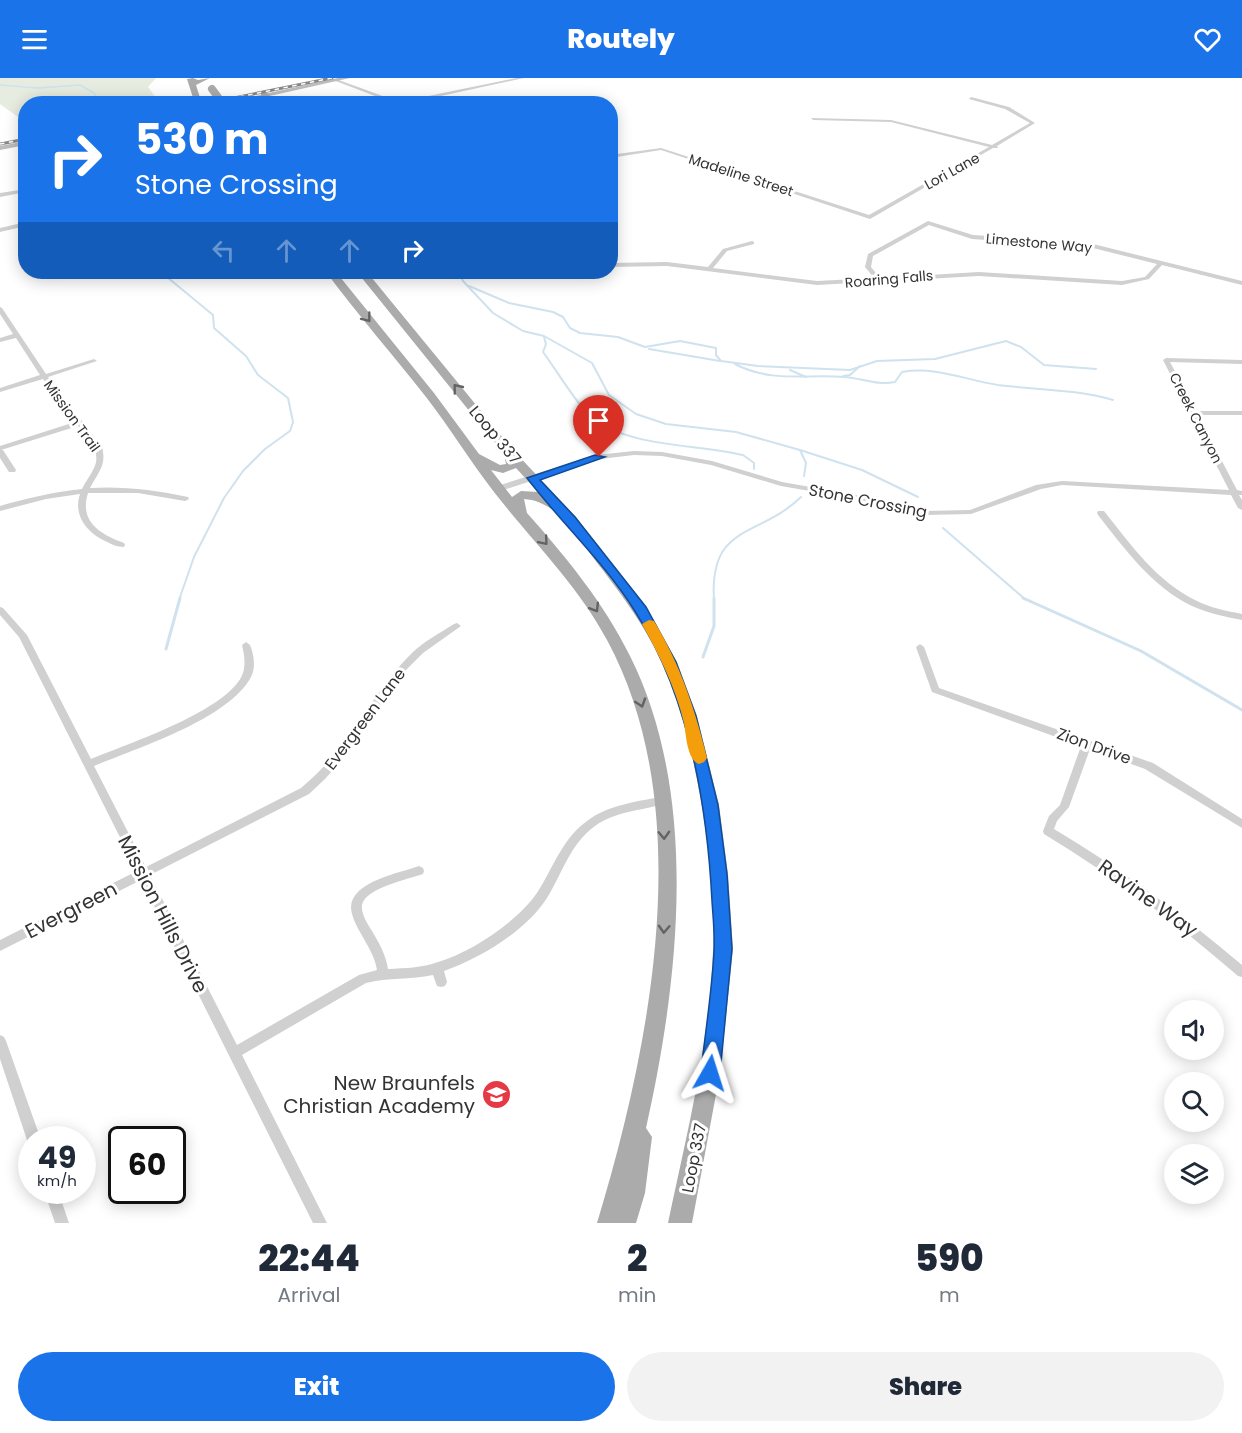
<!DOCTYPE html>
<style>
:root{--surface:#fff;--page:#f2f2f3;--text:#1f2937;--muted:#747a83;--accent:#1a73e8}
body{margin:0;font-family:Poppins,sans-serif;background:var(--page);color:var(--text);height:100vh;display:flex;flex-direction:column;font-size:22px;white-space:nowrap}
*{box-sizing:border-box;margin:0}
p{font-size:20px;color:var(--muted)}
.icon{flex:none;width:33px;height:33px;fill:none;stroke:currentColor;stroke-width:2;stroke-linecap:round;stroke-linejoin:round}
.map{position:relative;height:1145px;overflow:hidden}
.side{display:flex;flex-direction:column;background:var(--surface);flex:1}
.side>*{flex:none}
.top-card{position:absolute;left:18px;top:18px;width:600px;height:183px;border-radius:24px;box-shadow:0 3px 15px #0003;background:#1a73e8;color:#fff;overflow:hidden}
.controls{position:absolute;left:1164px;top:922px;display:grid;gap:12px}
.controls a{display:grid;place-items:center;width:60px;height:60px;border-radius:50%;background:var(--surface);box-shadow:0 3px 15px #0003;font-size:30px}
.speed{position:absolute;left:18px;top:1048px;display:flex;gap:12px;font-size:30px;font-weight:700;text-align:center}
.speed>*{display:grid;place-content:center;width:78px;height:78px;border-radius:50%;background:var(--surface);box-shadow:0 3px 15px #0003;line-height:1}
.speed small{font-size:15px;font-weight:400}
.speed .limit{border:3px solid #111;border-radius:9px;background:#fff;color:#111}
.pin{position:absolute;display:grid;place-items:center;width:51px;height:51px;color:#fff;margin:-62px -26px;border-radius:50% 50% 50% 0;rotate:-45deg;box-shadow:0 0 6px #0007}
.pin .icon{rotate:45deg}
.me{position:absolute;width:66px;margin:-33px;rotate:6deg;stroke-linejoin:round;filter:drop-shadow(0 0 4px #0008)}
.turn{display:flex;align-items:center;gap:21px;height:126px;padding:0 18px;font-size:27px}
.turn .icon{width:78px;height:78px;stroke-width:2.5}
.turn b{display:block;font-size:42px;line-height:51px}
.lanes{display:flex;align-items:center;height:57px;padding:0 18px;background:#0003;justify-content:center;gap:30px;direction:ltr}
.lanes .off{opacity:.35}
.eta{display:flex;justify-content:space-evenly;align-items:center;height:102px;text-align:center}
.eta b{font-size:36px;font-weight:800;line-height:42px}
.primary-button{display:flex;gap:12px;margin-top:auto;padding:12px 18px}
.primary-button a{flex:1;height:69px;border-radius:36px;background:var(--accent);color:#fff;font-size:24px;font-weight:800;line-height:69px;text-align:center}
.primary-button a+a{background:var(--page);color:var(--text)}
header{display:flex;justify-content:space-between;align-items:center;height:78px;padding:0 18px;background:var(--accent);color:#fff;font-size:27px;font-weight:800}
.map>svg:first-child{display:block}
.green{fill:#e6ecdf}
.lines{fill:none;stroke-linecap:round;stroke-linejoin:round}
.stream-far2{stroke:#cfe2ee;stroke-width:1.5}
.stream-far1{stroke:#cfe2ee;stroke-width:2}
.stream{stroke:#cfe2ee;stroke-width:3}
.street{fill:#d0d0d0;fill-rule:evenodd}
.secondary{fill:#bdbdbd;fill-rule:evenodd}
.primary{fill:#ababab;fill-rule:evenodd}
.rail-casing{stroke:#888;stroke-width:3}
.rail{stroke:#fff;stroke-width:1.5;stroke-dasharray:4.5;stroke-linecap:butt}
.primary-bridge{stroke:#ababab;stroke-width:8}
.oneway{stroke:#636363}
.route{fill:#1a73e8;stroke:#114b97;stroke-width:1.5}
.slow{fill:#f59e0b}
.labels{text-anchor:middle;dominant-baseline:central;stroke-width:6;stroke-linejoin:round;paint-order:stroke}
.far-street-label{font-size:14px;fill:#333;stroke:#fff}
.street-label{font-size:16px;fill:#333;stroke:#fff}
.near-street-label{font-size:20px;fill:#333;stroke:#fff}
.near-poi-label{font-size:20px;fill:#333;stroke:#fff;text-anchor:end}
</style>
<header><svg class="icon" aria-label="menu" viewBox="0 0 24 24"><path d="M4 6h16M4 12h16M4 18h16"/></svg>Routely<svg class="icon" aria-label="heart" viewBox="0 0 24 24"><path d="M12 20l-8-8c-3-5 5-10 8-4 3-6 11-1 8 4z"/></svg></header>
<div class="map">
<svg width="1242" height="1145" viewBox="0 0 1242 1145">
<rect width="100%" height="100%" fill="#fff"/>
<path class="green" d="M0,0H156L148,9L160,25L26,26L25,44L0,26Z"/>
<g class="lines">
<g class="stream-far2">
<path d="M0,7L38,10L80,7L94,15L101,26"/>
<path d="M238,26H263"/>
</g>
<g class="stream-far1">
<path d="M161,194L213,237L214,250L246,278L258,297L288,320L293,344L290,353L265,371L243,393L224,420L194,479L179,522"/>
<path d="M459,194L463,203L493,235L523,253L544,258L592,285L609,317L636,336L666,346L736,354L800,372L862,392L918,419"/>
<path d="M469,208L509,225L553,234L563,239L570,250L580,255L618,259L645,269L680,263L716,270V277L721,283L758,288L850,292L877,283L935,281L1006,263L1021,269L1044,287L1096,291"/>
<path d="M544,259L546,266L543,274C555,290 576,325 589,337C629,371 695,365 743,377L754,385V391"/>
<path d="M649,271L720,283"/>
<path d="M735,286C771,305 806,296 844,299C862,300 877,308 895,304L902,294C936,288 965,302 998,307C1037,312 1075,311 1113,322"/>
<path d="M790,292L806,299"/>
<path d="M843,298L850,297L860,288"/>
<path d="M800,372L806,385L804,398"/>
<path d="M943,450L1026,522"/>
<path d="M714,522C709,445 759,460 801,419"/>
</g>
<g class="stream">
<path d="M1023,520L1141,573L1242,632"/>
<path d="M166,571L180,520"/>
<path d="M703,579L714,548V520"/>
</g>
<g class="street">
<path d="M516,0H524L404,26H396L333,2L336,1L399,24Z"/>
<path d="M971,19L1009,29L1035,45L997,68L998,70H993L870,141L661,72L610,80V77L661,70L869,137L989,69L891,44L813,42L811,40L891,42L992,67L1030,45L1005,31L969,21Z"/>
<path d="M26,111V114L0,119V115Z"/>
<path d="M928,143L973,157L1089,165L1242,203V207L1162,187L1149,201L1122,207L979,198L817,207L667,188L610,189V185L667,184L708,189L723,171L752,163L754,164V166L727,173L713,190L817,203L874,200L865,189L868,176ZM929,147L972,161L1089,169L1157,186L1145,199L1122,203L979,194L880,200L871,189L873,178Z"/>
<path d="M26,144V148L0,154V150Z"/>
<path d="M0,229L2,230L46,296L94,281L97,283L48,299L102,369C107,388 98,394 90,410C123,408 155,412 188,419L189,421L185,423L138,415H88C79,444 100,456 124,465L125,467L124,469C117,469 111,466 105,463C86,454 73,437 80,416L46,421L0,433V428C27,420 54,414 82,411C85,404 91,397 94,390C102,373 88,360 78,348L1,372H3L16,392L15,394H9L0,380V368L75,344L43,301L0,314V310L40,297L16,260L0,264V260L13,256L0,236Z"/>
<path d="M1166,280L1242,282V286L1170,284L1196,333H1242V337H1198L1237,412L1242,413V417H1239L1242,422V432L1238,430L1231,417L1062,407L1041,411L971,436L925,437L856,421L781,408L711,387L662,378L634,377L600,381L500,413H494L493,411L494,409L596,377L634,373L662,374L712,383L782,404L856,417L925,433L970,432L1036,407L1062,403L1229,412L1163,282Z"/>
<path d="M1098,433H1104C1131,467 1157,504 1197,523C1211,530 1227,533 1242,536V542C1225,539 1208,535 1192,528C1152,509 1125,471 1098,437L1097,435Z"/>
<path d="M0,529L3,530L27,557L91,681C127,666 230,632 243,595C246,585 244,576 242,567L246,564L250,567C254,577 256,589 251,599C229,641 137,670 94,688L146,789L301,710C313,700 324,689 334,677C361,644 381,605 412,575C424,563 440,555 454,546L457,545L461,548L423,575L403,595L339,685L325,701L309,716L150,797L237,967L359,897L377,892C375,878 367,867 360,854C356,847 351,837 351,829C352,803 400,795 419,788L423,790L424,793L423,796C409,801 365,810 362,827C361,836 367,845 372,853C379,865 386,877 388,891C405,890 422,890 438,884C472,874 522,841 540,810C554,787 564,759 587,743C608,727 635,724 660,719L664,720L665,723L664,726C640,733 616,733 595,748C570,766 562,796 547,820C526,853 479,881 444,893L447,904L445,908L441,909L437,908L433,897C411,902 388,899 366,905L242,977L327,1145H313L141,802L0,873V862L137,793L19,559L0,537Z"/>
<path d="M920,566L924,569L939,610L1153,685L1242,741V750L1145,691L1090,671L1069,729L1057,743L1054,751C1121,791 1183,837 1242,887V899L1238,898C1177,845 1113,798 1044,756L1043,753L1049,738L1060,727L1081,668L932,614L916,569Z"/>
<path d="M0,957L4,959L6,963L41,1062H32V1068L29,1067L27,1062L0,981Z"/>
<path d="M44,1113H58L69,1145H55Z"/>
</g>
<g class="secondary">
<path d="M338,0H350L234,26H219Z"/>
<path d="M26,63V67L0,72V68Z"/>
</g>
<g class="primary">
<path d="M193,0L198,2L210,0L196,7L202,26H195L187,1Z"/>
<path d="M261,15H267L279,26H271L261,19Z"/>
<path d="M326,194H336L434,315L479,376L500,387L506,386L504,376L357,194H367L514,373L576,439L646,529L677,584L697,638L719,727L728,796L733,871L720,995L692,1145H668C687,1055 710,964 713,872C717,791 695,655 661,582C645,549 624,520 602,491C581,465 560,423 524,421L527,435C566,479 604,525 630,578C700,718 679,903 646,1050L652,1059L645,1115L636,1145H597C650,970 699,732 607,562C577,506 533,464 494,414C470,383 450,350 426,319C393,277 358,237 326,194ZM516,390L538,414L521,413L512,419L491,392L503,395Z"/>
</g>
<defs>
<g id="rail">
<path d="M204,26L332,0"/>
<path d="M0,66L26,61"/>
</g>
</defs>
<use href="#rail" class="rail-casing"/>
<use href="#rail" class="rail"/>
<path class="primary-bridge" d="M212,11L223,26"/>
</g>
<defs><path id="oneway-chevron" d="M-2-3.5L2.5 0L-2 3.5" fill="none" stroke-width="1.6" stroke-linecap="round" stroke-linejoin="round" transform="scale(1.5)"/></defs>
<g class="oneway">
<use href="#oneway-chevron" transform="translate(367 240) rotate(52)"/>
<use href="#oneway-chevron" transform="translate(457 310) rotate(-129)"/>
<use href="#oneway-chevron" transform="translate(544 463) rotate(50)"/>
<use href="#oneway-chevron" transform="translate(595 530) rotate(58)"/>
<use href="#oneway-chevron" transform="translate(641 625) rotate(72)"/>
<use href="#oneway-chevron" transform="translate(664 757) rotate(88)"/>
<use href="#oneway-chevron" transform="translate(664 851) rotate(93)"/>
</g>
<path class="route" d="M595,377L605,379L540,402L575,439L646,529L676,584L696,638L718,727L727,796L732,871L720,995L717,1002L710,1004L704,1002L701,995C705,955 712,914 714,873C715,856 713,839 712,823C707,726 689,618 636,535C606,486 562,446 527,400Z"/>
<path class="slow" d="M649,542L654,543C680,586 695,631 707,680L704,684L699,686C687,682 686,656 684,645C676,610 659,577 642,546Z"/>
<defs>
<symbol id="school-disc" viewBox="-11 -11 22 22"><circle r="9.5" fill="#e63946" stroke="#fff"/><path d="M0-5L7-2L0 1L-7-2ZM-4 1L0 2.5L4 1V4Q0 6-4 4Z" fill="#fff"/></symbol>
</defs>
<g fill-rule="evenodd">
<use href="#school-disc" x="480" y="1000" width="33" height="33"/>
</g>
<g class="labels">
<g class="far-street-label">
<text transform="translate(952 93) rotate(-29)">Lori Lane</text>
<text transform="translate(741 97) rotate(18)">Madeline Street</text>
<text transform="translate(1039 165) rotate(5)">Limestone Way</text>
<text transform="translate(889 201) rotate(-5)">Roaring Falls</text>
<text transform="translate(72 338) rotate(54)">Mission Trail</text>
<text transform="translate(1196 340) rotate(63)">Creek Canyon</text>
</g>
<g class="street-label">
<text transform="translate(495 357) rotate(50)">Loop 337</text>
<text transform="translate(868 423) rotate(11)">Stone Crossing</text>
<text transform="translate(365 641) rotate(-53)">Evergreen Lane</text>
<text transform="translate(1094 668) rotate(20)">Zion Drive</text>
<text transform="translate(694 1080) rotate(-79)">Loop 337</text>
</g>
<g class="near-street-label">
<text transform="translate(1148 820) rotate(36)">Ravine Way</text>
<text transform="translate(71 832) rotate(-27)">Evergreen</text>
<text transform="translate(163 836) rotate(63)">Mission Hills Drive</text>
</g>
<g class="near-poi-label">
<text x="475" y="1005">New Braunfels<tspan x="475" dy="23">Christian Academy</tspan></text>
</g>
</g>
</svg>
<div class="controls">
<a><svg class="icon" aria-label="sound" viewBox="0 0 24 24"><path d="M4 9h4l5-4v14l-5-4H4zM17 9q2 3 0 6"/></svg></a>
<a><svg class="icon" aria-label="search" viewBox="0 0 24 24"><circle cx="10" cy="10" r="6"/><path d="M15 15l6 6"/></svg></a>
<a><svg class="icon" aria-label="layers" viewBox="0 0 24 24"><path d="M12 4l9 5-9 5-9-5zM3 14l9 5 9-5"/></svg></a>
</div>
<div class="speed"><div>49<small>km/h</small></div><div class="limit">60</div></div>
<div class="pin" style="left:599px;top:379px;background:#d93025"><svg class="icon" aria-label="arrive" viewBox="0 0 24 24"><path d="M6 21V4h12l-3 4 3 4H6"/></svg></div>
<svg class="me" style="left:710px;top:995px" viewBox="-20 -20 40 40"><path d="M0-17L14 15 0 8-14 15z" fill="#1a73e8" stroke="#fff" stroke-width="4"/></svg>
<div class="top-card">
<div class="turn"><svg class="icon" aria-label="right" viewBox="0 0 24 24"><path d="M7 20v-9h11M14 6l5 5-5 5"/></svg><div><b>530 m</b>Stone Crossing</div></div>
<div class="lanes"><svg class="icon off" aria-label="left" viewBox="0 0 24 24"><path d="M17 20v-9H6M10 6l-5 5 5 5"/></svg><svg class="icon off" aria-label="ahead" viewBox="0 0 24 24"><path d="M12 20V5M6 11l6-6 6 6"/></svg><svg class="icon off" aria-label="ahead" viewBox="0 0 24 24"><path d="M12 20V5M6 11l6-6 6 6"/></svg><svg class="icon" aria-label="right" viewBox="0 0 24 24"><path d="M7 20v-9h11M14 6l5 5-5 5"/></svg></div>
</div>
</div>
<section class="side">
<div class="eta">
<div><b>22:44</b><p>Arrival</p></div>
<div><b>2</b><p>min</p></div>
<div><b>590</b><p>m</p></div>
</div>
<div class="primary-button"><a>Exit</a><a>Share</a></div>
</section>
